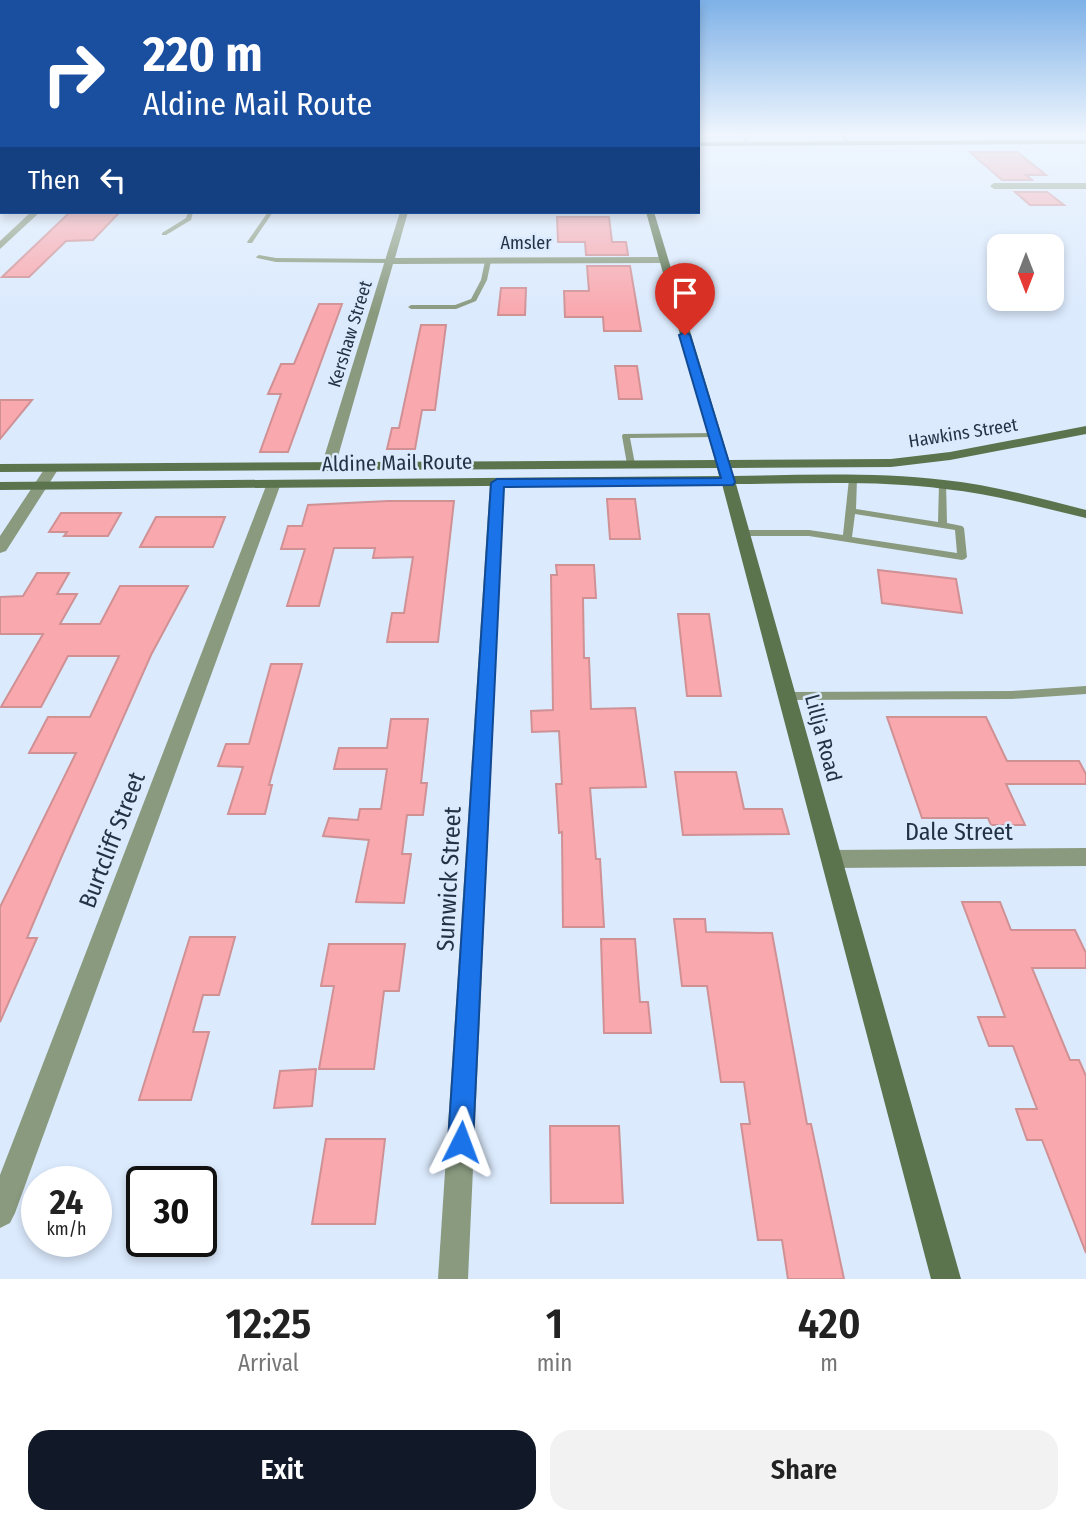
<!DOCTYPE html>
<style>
:root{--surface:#fff;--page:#f2f2f2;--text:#222;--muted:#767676;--accent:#111827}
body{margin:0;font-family:"Fira Sans Condensed",sans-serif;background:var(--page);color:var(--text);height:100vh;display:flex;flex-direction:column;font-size:26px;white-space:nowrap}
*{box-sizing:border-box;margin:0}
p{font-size:23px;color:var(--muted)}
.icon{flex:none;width:38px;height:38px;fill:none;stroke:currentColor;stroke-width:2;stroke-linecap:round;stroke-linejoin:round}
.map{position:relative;height:1279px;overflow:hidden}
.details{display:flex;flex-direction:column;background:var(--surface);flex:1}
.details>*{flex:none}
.hud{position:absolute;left:0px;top:0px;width:700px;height:214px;box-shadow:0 4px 10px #0003;background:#1a4fa0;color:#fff;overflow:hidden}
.needle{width:46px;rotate:180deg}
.controls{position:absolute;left:987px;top:234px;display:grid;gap:14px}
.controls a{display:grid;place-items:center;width:77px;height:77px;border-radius:14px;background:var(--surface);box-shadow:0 4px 10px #0003;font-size:35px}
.speed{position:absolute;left:21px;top:1166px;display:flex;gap:14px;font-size:35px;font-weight:700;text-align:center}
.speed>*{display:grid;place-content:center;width:91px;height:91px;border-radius:50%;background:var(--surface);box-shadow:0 4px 10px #0003;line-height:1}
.speed small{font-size:18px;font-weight:400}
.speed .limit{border:4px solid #111;border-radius:10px;background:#fff;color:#111}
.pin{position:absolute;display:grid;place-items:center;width:60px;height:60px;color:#fff;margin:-72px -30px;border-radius:50% 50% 50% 0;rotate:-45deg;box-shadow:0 0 7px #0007}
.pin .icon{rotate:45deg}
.me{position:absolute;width:77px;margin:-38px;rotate:3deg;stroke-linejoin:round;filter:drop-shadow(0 0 5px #0008)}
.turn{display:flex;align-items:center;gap:24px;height:147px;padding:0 28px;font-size:32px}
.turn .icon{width:91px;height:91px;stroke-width:2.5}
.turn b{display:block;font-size:49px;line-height:60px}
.then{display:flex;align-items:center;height:66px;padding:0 28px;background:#0003;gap:14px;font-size:26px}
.eta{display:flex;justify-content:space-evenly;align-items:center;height:119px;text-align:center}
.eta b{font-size:42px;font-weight:600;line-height:49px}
.cta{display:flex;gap:14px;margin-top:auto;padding:14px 28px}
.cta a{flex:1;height:80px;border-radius:21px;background:var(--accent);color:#fff;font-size:28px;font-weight:600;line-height:80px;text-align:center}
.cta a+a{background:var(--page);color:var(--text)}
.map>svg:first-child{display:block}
.building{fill:#f9a8ae;stroke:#d09195;stroke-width:2}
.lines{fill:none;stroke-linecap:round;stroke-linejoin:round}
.lane{fill:#899a7f;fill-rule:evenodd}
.street{fill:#899a7f;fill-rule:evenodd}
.secondary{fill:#5b744d;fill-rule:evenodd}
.route{fill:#1a73e8;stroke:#114b97;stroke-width:2}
.labels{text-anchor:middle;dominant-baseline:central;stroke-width:5;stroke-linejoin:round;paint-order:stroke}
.far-street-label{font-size:18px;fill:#243245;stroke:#dbeafd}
.street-label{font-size:21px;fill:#243245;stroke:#dbeafd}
.near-street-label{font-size:24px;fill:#243245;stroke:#dbeafd}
</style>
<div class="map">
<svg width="1086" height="1279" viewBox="0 0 1086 1279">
<rect width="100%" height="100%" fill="#dbeafd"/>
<g class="building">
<path d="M970,152H1017L1046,175H1026L1032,180H1002Z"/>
<path d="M1015,192H1047L1064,205H1030Z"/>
<path d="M70,212L119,213L93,240L66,241L29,277H2Z"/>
<path d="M557,217H609L612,242H626L628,255H586L585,242H558Z"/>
<path d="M587,266H630L641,331H604L603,317H565L564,291H589Z"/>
<path d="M501,288H526L525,315H498Z"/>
<path d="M319,304H342L288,452H260L281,394H268L281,364H294Z"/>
<path d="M421,325H446L435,410H422L415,449H387L392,428H399Z"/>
<path d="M615,366H637L642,399H619Z"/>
<path d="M0,400H32L0,439Z"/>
<path d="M607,499H635L640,539H610Z"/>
<path d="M388,501H454L438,642H387L392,613H404L413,557L373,558L375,548H334L319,606H287L305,549H281L288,526H302L308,505Z"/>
<path d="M61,513H121L108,536H64L67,532H49Z"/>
<path d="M156,517H225L213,547H140Z"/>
<path d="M556,565H594L596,598H583L584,658H589L591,709L635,708L646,787L590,788L596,859H600L604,927H563L562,832L559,833L556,784H562L559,731L532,732L531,711L553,710L551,575H557Z"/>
<path d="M878,570L956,579L962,613L882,603Z"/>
<path d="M37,573H69L57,594H77L60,624H100L120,586H188L151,655L61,858L27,938H37L0,1022V907L76,753H29L48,717H90L119,656H68L41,707H1L43,634H0V597L23,596Z"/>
<path d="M678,614H709L721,696H687Z"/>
<path d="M271,664H302L269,785H272L265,814H228L243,767L218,766L226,744H249Z"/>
<path d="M887,717H986L1007,761H1079L1086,774V784H1006L1025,825H991L988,818H922Z"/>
<path d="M391,719H428L421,783H427L423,815H407L402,854H411L404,903L356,902L369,840L323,836L329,818L358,820L360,809H381L387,769H334L339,748H387Z"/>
<path d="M675,772H736L744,809H782L789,834L683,835Z"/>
<path d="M962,902H1000L1011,930H1075L1086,953V968H1032L1070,1060H1079L1086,1076V1253L1042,1140H1027L1016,1109H1037L1013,1046H989L978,1017H1005Z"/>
<path d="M674,919H705L706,932L772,933L807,1124H811L844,1279H788L782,1240H758L741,1124H750L744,1082H721L707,986H682Z"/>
<path d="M190,937H235L219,995H203L193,1032H209L191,1100H139Z"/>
<path d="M601,939H635L640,1002H648L651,1033H604Z"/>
<path d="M329,944H405L399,991H384L374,1069H319L334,986H321Z"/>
<path d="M316,1069L312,1106L274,1108L280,1071Z"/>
<path d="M550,1126H619L623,1203H551Z"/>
<path d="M326,1139H385L375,1224H312Z"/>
</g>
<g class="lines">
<g class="lane">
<path d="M742,134H746L750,145H746Z"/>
<path d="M839,134H844L852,145H848Z"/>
<path d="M188,212H193L191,220L166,235H162V233L186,218Z"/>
<path d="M268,212H273L252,243H248L247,242Z"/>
<path d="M259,255L276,258L390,259L393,261L390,263L276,262L257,258L256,257Z"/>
<path d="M488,259L491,261L487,280L476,301L456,309H411L408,307L411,305H455L471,299L481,280L485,261Z"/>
<path d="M714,433H717V437L630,438L635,464L631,467L627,464L622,436L623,434Z"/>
<path d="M853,476L857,479L856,509L938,522L939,484L940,482H946L947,523L962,526L964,528L967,557L965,559L962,560L809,536H743L738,533L743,530H809L843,535L849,479ZM855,514L955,530L957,553L852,537Z"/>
<path d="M1086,686V694L1012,699L788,700L784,699L782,696L784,693L788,692L1012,691Z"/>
</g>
<g class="street">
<path d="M1086,183V189H994L990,186L994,183Z"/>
<path d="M31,212H40L0,249V241Z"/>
<path d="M400,212H408L395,258L662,257L667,260L662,263L393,264L335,467L328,471L323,470L321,467Z"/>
<path d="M52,464L59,468L6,551L0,553V536L47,465Z"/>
<path d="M497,479L504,483L468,1279H438L490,483Z"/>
<path d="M273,482L280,486L15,1213L10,1223L0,1228V1175L266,486Z"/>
<path d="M1086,848V866L832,868L824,866L821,859L824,852L832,850Z"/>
</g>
<g class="secondary">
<path d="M1086,140V144L698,146V142Z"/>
<path d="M646,212H654L729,460L891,459L950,452L1086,426V434L950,460L891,467L731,468L733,476C803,475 874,472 944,480C992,485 1039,498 1086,510V518C1039,507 993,494 945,489C876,480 805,484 736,484L961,1279H931L722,484L0,490V482L719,476L717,468L0,472V464L715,460Z"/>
</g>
</g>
<linearGradient id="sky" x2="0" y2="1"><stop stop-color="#7eb1e7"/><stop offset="0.43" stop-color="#eff6fe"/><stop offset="1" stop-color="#eff6fe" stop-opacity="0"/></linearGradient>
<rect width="1086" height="313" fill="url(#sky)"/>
<path class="route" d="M685,332L690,335L735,482L733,485L504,487L473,1142L470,1151L461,1154L452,1151L448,1142L491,483L497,479L721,478L679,335Z"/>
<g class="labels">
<g class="far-street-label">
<text x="526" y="243">Amsler</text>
<text transform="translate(350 334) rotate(-73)">Kershaw Street</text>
<text transform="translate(963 433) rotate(-9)">Hawkins Street</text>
</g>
<g class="street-label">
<text transform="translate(397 463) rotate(-1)">Aldine Mail Route</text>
<text transform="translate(823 738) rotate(75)">Lillja Road</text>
</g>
<g class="near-street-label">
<text x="959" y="832">Dale Street</text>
<text transform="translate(112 840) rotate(-69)">Burtcliff Street</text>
<text transform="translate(449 879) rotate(-87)">Sunwick Street</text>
</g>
</g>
</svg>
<div class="controls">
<a><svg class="needle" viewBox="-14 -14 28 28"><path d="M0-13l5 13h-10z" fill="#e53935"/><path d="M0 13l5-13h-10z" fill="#767676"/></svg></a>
</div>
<div class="speed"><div>24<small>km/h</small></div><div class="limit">30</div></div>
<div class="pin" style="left:685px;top:335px;background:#d93025"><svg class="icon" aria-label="arrive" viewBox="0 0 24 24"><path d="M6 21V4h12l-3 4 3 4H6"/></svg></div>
<svg class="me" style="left:461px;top:1142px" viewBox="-20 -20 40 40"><path d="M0-17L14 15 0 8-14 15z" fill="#1a73e8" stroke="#fff" stroke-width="4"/></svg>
<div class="hud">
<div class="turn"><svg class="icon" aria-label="right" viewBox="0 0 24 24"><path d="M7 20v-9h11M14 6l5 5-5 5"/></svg><div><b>220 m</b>Aldine Mail Route</div></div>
<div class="then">Then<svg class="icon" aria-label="left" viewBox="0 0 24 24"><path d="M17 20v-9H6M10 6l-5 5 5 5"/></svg></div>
</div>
</div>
<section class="details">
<div class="eta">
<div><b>12:25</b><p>Arrival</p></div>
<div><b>1</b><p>min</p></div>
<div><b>420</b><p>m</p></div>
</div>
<div class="cta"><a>Exit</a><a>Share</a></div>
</section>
